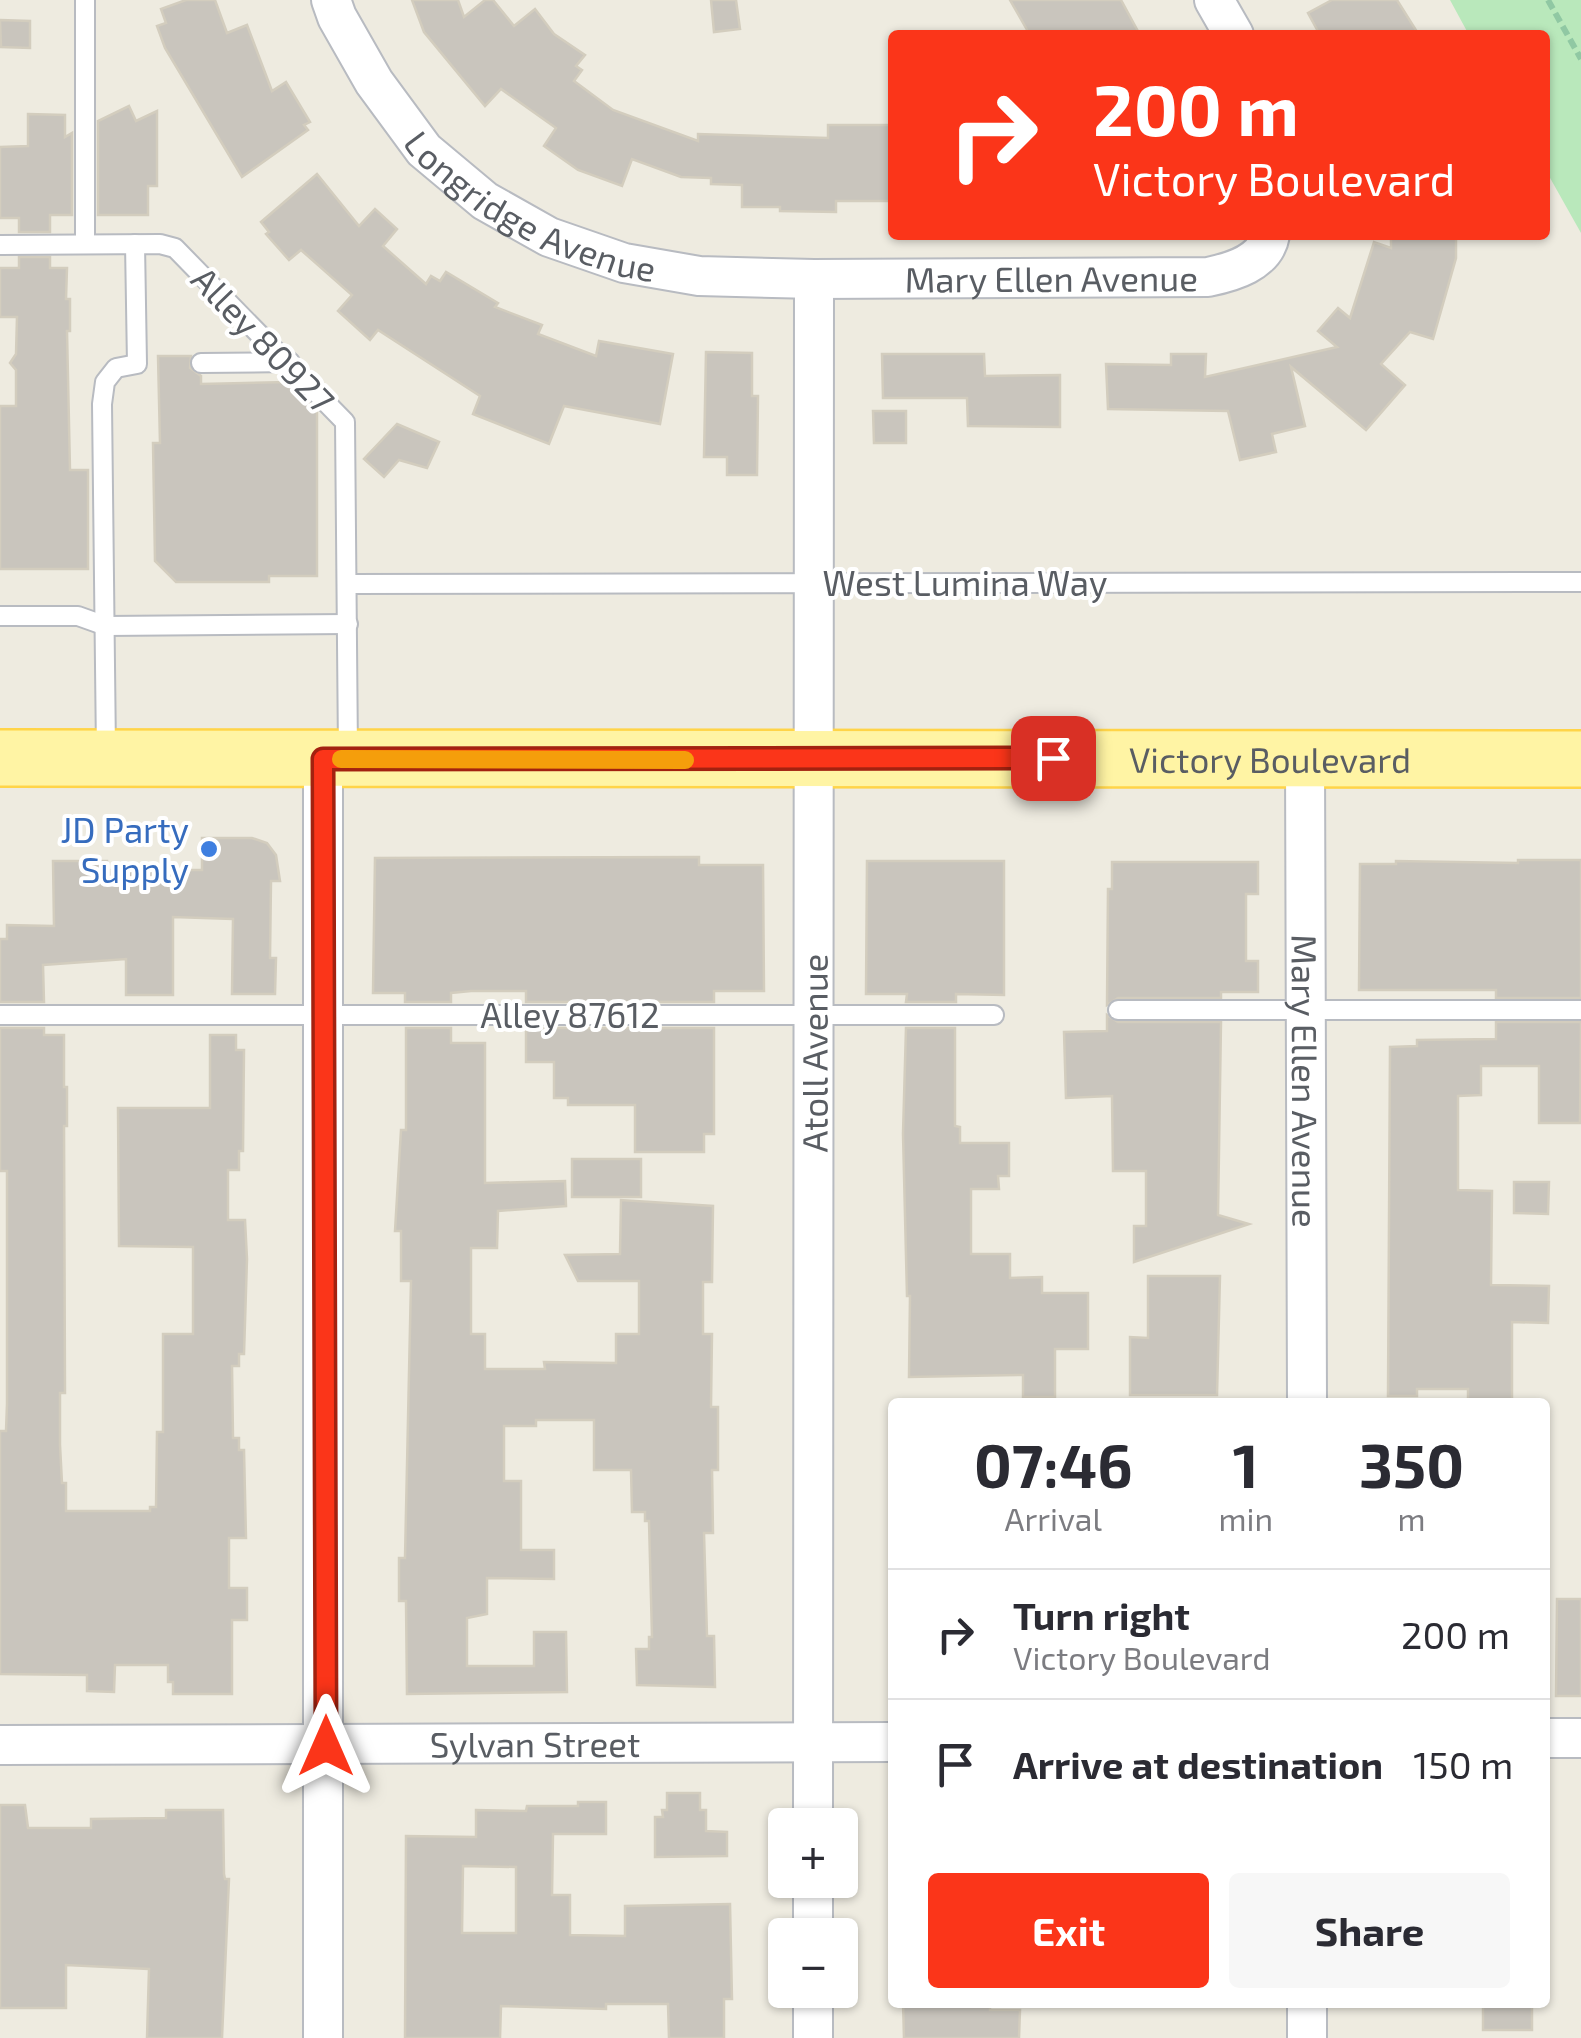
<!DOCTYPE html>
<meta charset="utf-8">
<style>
:root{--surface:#fff;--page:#f7f7f7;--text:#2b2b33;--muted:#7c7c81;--line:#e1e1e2;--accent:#fb3519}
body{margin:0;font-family:"Exo 2",sans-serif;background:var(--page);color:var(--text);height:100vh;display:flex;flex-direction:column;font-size:38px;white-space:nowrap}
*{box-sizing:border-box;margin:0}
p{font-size:32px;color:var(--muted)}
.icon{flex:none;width:55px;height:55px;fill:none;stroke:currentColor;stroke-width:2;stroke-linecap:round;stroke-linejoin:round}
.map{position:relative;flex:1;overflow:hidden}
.panel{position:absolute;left:888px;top:1398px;width:662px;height:610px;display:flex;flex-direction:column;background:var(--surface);border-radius:10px;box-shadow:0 2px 8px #0004}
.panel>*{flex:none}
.top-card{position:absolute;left:888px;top:30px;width:662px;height:210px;border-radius:10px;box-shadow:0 2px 8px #0004;background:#fb3519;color:#fff;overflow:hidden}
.tools{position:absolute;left:768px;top:1808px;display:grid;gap:20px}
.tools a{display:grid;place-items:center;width:90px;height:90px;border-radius:10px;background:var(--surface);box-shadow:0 2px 8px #0004;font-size:50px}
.pin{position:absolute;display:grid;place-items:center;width:85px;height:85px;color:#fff;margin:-42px;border-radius:20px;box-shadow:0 5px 15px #0006}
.me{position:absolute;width:110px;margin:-55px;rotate:0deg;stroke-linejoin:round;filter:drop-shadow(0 0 8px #0008)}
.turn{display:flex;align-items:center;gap:35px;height:210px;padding:0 40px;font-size:45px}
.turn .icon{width:130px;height:130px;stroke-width:2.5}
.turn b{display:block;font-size:70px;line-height:85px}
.eta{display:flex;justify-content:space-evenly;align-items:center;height:170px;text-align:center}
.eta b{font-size:60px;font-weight:700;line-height:70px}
.button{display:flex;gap:20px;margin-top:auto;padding:20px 40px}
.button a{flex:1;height:115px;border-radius:10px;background:var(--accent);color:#fff;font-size:40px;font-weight:700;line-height:115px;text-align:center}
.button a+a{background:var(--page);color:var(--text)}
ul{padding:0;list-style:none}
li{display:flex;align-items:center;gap:30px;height:130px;padding:0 40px;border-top:2px solid var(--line)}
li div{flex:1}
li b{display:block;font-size:38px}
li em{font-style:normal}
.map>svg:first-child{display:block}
.green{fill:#b9e8bb}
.building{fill:#c9c5bd;stroke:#d3cdbe;stroke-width:2.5;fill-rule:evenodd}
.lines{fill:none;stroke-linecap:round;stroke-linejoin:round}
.lane-casing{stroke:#b8bbc1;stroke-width:22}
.street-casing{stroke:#b8bbc1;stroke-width:42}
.primary-casing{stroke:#ffd448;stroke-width:60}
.path{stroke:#90c8a3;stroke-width:6;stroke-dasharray:10 5;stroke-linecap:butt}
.lane{stroke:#fff;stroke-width:18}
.street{stroke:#fff;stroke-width:38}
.primary{stroke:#fff4a4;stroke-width:55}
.route-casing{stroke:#a32210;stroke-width:25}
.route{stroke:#fb3519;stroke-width:18}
.slow{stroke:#f59e0b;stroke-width:18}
.shop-dot{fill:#3f7fe0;stroke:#fff;stroke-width:4}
.labels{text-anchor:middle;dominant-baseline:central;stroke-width:8;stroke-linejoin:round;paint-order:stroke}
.street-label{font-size:35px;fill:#595d63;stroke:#fff}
.shop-label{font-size:35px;fill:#366cbe;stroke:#fff;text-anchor:end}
</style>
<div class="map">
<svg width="1581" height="2038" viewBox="0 0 1581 2038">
<rect width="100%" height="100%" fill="#eeebe0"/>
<path class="green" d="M1450,0H1581V233L1545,169V35H1469Z"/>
<g class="building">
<path d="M186,0H215L227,33L247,25L272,91L286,82L310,122L304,125L308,130L242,177L165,48L157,26L166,23L161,9Z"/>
<path d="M412,0H458L464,17L485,0H493L514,26L535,9L554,34L585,55L576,66L582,70L574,81L613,110L698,141V134L828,138V125H892V201H836V212L780,211V207H742V185L711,184V178L681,177L632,159L622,186L578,170L544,146L556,128L501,89L485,106L424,32Z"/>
<path d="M711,0H736L740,29L714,32Z"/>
<path d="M1010,0H1121L1140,35H1030Z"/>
<path d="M1332,0H1397L1419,35H1320L1308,13Z"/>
<path d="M0,20L30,21V48L1,47Z"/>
<path d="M129,106L136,121L157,111V186H148V215H98V121Z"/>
<path d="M28,114L65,115V137L72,133V215H50V232H19V218H0V147L28,146Z"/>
<path d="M317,174L359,226L375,209L397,229L383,246L426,284L431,276L440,281L446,272L498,303L495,307L542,325L538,334L596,356L599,341L673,354L660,424L564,406L549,444L473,414L480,396L378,330L370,340L338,311L352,295L301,250L289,260L266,234L269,232L261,222Z"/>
<path d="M1391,235H1456V258L1433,339L1410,332L1381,364L1405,385L1366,430L1291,367L1305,426L1272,434L1276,452L1240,460L1228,411L1108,409L1106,364L1171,365V354H1206L1205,377L1337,347L1318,331L1338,308L1350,318L1374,242L1391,248Z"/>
<path d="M19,257H50V268H67L66,299H70V331H67L70,470H88V569H0V406H16V370L10,363L16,354L17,317H0V268H19Z"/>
<path d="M706,352L752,353V396H758L757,475H727V457H704Z"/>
<path d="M882,354H984L985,376L1060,375V427L968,426L967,398H883Z"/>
<path d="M158,356H191L190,368L201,376V384L289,382L317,411V576H269V582H176L155,561L153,443H160Z"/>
<path d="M873,411H906V443H874Z"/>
<path d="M397,424L439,442L427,468L399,460L384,477L364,459Z"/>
<path d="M202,838H252L267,843L276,855L280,881H271L270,958H276L275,994H232L233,919L173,917V995H126V959L43,965L44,1002H0V939H7V925L54,926L53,861H107V870H202Z"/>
<path d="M699,857V865H763L764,991H714V1002H526V991H471L451,993V1002H405V993H373L375,858Z"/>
<path d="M1518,860H1581V998H1496V990H1359L1360,864H1396V861L1518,863Z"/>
<path d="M867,861H1004V995L956,994V1002H906L907,994H866Z"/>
<path d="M1112,862H1258V894H1246V961H1258V992H1221V998H1118L1107,1005L1108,889H1112Z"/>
<path d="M1107,1015L1118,1022H1221L1218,1215L1249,1224L1134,1262V1226H1146V1171H1113L1112,1096L1066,1098L1064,1032L1107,1031Z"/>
<path d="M1496,1022H1581L1580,1123H1539V1066H1481V1095L1458,1096V1190L1492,1191L1491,1285L1549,1286L1548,1323L1512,1322V1400H1468V1389H1417V1396H1388L1390,1047L1417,1046V1040L1496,1039Z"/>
<path d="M0,1028H44V1035H64V1087H67V1126H64L65,1393H60V1445L62,1483H66V1511H150V1507H156L157,1432H163V1334H193V1247L119,1246L118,1108H210V1035H236V1050H244L243,1151H239V1170H228V1220H245L247,1259L244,1354H239V1366H232L233,1438H239V1450H244L246,1538H229V1588H247V1620H232V1694H173V1682H168V1665H115L114,1692L87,1691V1675L0,1674V1431H6L7,1404V1171H0Z"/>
<path d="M406,1028H451V1043H485V1183L565,1181L566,1206L498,1211L497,1248H471V1334H485V1369H545L544,1362L616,1363V1334H639V1281H578L565,1255L620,1254L621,1200L713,1206L712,1282H703V1334H712L711,1407H718V1470H712L713,1533H704L707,1636H714L715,1687L637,1685L636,1649H649V1637H652L649,1521H645V1512H632L631,1470H594V1420H536V1426H504V1481H521V1550H554V1579L487,1578V1614L467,1618V1666H534V1632H566L567,1692L407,1694L406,1601H399V1558H405L411,1281H401V1231H395L401,1130H406Z"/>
<path d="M526,1028H714V1134H704V1152H635V1105H568V1098H554V1062H526Z"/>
<path d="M906,1028H955V1126L960,1127V1143H1009V1176H998L999,1189H971V1254H1010V1278L1042,1277V1293H1088V1349H1055V1397H1023V1375L909,1377L910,1296H907L903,1134Z"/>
<rect x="572" y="1159" width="69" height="38"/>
<path d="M1514,1182H1549L1548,1214L1514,1213Z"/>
<path d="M1148,1276H1220L1217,1395H1130V1337L1148,1338Z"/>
<path d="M1557,1599H1581V1696H1556Z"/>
<path d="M667,1793H700V1810H706V1831L727,1832V1856L655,1857V1817H663L662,1810H667Z"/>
<path d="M578,1802H606V1834H553L552,1895H570V1935L625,1936V1906L730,1904L732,1999H724V2038H669L668,2004H606V2009L501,2006L500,2038H405L406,1836L476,1837V1810L526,1811L527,1806H578ZM463,1866L516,1867V1933H462Z"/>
<path d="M0,1805H25L28,1828H91V1819L166,1818V1810H223L224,1874L225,1879H229L222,2038H147L149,1969L66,1965V2008H0Z"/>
<path d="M903,2002H990V2010H1020L1019,2038H904Z"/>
<rect x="1483" y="2002" width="49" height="28"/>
</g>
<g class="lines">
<defs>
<g id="lane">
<path d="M85,0V244"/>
<path d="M0,245L160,244L175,248L345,422L348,753"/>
<path d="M201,363L290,362"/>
<path d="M348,584L1581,582"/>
<path d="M0,616H78L106,626L348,624"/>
<path d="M106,752L102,404L105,382L116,368L137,364L135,244"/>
<path d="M1118,1010H1581"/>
<path d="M0,1015H994"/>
</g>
<g id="street">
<path id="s1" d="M331,0L337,17L374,82L424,150L485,201L549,237L624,263L699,276L814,279L1208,277C1232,272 1265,263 1270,235"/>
<path d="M1214,0L1234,35"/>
<path d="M323,759V2038"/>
<path id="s2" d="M1305,759L1307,1402"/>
<path d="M1545,1738H1581"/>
<path id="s3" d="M0,1745L892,1742"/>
<path id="s4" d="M813,1825L814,279"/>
<path d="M813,1880V1935"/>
<path d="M813,1990V2038"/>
<path d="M1307,2038V2002"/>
</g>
<g id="primary">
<path id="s5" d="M0,758L1581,759"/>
</g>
</defs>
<use href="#lane" class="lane-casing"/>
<use href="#street" class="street-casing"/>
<use href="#primary" class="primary-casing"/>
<path class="path" d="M1548,0L1581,59"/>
<use href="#lane" class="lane"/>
<use href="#street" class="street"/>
<use href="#primary" class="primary"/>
</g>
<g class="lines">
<defs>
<path id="route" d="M326,1746L323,759L1053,758"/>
</defs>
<use href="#route" class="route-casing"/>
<use href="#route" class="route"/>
<path class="slow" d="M341,759L685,760"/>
</g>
<circle class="shop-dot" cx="209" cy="849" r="10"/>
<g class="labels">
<g class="street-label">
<text stroke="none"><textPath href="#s1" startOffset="300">Longridge Avenue</textPath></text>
<text stroke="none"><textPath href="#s1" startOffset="838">Mary Ellen Avenue</textPath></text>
<text transform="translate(264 339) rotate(46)">Alley 80927</text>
<text x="965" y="582">West Lumina Way</text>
<text stroke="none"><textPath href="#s5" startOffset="1270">Victory Boulevard</textPath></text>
<text x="570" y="1014">Alley 87612</text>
<text stroke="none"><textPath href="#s4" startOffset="772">Atoll Avenue</textPath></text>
<text stroke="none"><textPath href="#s2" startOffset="322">Mary Ellen Avenue</textPath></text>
<text stroke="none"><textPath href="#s3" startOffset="535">Sylvan Street</textPath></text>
</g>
<g class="shop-label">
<text x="189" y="829">JD Party<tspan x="189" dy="40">Supply</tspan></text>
</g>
</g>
</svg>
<div class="tools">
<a>+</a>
<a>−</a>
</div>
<div class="pin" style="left:1053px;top:758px;background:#d93025"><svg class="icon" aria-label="arrive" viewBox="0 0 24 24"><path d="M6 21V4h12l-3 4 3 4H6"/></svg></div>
<svg class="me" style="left:326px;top:1746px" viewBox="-20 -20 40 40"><path d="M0-17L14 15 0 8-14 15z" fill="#fb3519" stroke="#fff" stroke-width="4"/></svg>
<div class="top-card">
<div class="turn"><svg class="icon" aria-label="right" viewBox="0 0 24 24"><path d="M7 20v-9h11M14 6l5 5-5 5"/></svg><div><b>200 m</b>Victory Boulevard</div></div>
</div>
<section class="panel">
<div class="eta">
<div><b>07:46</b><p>Arrival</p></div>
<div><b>1</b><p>min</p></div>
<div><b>350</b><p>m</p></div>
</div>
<ul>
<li><svg class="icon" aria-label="right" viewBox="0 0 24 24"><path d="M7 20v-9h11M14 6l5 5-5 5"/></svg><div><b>Turn right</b><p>Victory Boulevard</p></div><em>200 m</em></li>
<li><svg class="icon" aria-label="arrive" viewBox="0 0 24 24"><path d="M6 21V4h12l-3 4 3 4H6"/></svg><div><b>Arrive at destination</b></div><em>150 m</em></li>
</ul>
<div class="button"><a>Exit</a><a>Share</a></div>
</section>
</div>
